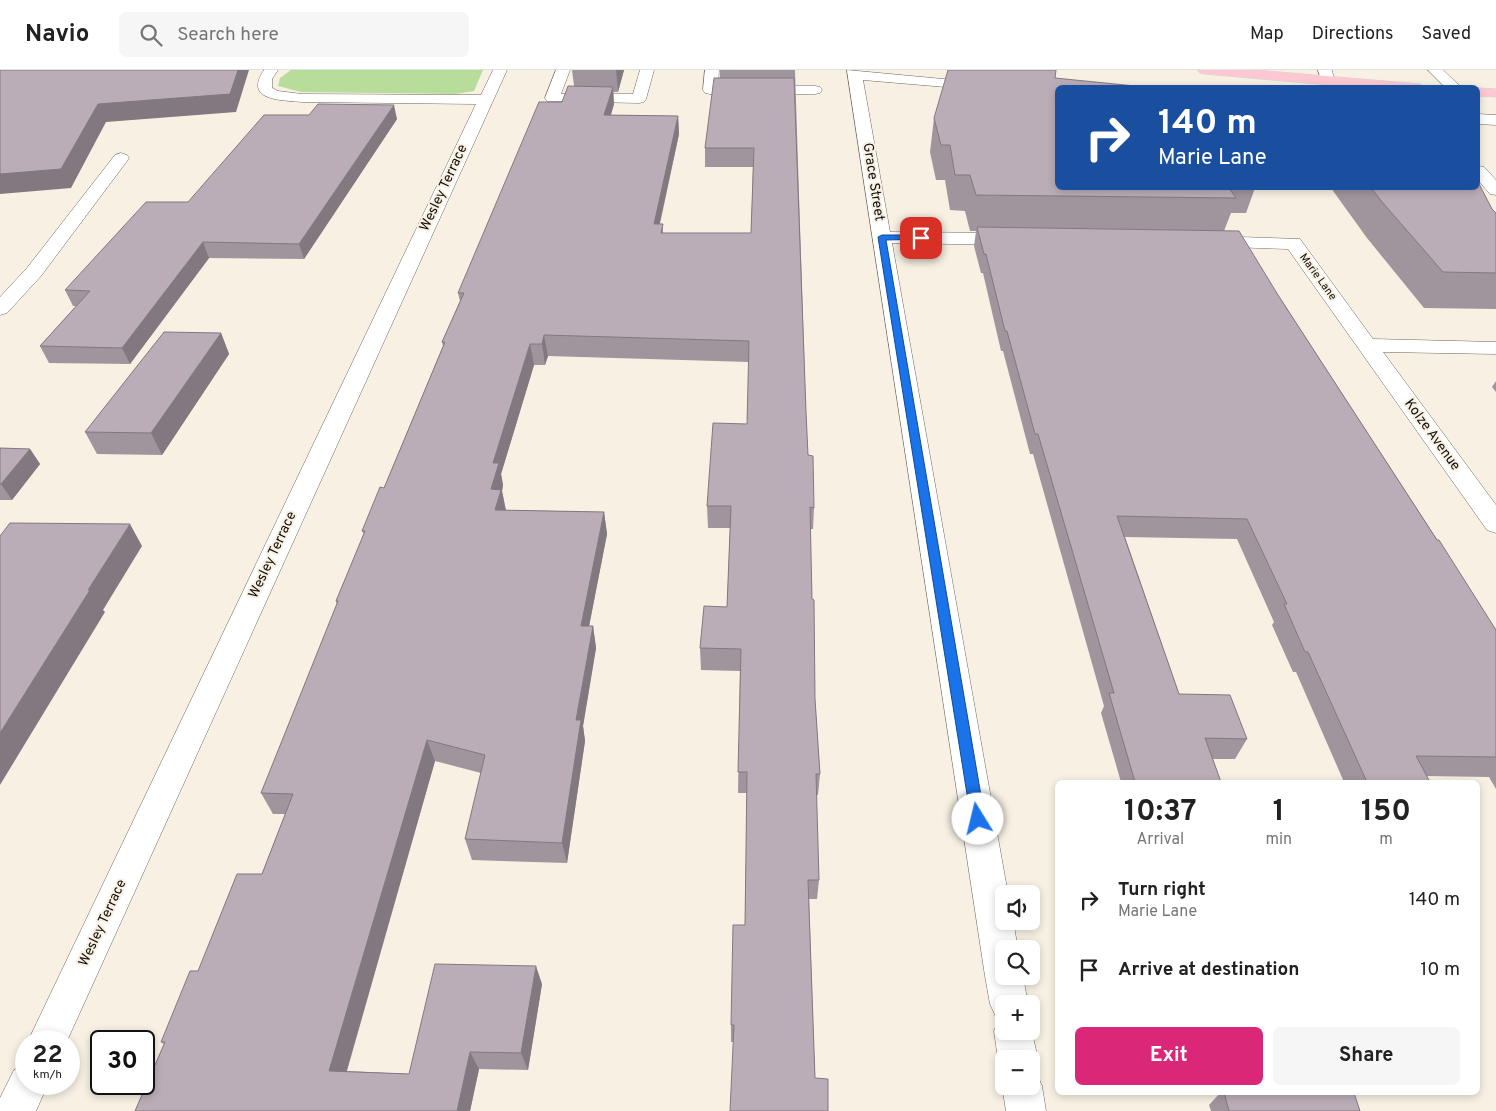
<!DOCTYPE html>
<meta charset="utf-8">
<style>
:root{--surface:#fff;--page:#f6f6f6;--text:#222;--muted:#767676;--line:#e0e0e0;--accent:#db2777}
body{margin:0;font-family:Overpass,sans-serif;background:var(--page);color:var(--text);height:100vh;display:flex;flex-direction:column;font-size:19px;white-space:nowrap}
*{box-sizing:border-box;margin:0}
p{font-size:16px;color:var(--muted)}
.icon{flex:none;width:28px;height:28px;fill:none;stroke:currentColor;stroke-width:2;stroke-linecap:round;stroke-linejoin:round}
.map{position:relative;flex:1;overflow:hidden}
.drawer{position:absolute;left:1055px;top:710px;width:425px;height:315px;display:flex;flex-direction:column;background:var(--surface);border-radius:8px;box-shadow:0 2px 8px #0003}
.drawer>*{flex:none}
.banner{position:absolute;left:1055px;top:15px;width:425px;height:105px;border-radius:8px;box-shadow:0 2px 8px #0003;background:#1a4fa0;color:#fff;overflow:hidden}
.buttons{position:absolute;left:995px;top:815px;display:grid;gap:10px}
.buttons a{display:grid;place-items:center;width:45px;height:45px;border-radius:8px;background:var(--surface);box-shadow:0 2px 8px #0003;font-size:25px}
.speed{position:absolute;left:15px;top:960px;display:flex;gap:10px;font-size:25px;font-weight:700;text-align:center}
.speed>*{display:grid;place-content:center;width:65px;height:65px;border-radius:50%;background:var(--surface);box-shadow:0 2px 8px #0003;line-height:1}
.speed small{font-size:12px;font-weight:400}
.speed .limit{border:2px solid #111;border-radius:8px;background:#fff;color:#111}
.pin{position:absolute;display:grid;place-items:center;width:42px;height:42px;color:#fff;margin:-21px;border-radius:10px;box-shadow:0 2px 8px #0006}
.me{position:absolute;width:55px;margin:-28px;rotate:351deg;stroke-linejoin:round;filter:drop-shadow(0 0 4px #0008)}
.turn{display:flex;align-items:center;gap:18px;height:105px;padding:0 20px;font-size:22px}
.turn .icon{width:65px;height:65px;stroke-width:2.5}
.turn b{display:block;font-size:35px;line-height:42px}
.eta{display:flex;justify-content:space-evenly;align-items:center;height:85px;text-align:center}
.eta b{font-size:30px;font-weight:700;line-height:35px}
.cta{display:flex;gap:10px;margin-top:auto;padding:10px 20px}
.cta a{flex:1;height:58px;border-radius:8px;background:var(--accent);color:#fff;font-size:20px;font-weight:700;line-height:58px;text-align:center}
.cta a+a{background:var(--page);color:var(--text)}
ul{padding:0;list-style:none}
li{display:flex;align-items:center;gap:15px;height:70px;padding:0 20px}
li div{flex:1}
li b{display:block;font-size:19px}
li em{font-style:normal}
header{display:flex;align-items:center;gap:30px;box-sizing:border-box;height:70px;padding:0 25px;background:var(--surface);border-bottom:1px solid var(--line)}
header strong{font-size:24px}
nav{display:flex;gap:28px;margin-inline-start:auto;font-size:18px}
.search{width:350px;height:45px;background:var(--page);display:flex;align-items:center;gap:12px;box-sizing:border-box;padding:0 18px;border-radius:8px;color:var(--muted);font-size:19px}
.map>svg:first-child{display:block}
.green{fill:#b8dc9a}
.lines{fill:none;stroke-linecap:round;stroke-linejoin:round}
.minor-casing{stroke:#6e685c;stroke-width:1}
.major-casing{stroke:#d4d4d3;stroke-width:1}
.minor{fill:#fff;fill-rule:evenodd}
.major{fill:#fec8d3;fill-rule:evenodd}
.wall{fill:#a0959d}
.shaded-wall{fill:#827980}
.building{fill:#baadb7;stroke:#827980}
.route{fill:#1a73e8;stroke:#114b97}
.labels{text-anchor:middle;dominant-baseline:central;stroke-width:4;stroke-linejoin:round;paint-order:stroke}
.far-street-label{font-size:11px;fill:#120f0b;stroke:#f7f0e3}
.street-label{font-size:14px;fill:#120f0b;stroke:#f7f0e3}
</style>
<header>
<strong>Navio</strong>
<div class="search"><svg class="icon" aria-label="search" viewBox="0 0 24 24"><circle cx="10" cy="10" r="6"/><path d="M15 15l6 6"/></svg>Search here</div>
<nav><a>Map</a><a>Directions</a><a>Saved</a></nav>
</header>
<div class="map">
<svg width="1496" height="1041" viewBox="0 0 1496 1041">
<rect width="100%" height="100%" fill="#f7f0e3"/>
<path class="green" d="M291,0H483L474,21L455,24L301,22L278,16L280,8Z"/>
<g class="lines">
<defs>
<g id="minor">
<path d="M264,0H278L272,9V18L278,21L302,24L481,25L493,0H507L67,971H28L476,34L302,32C281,30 243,31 264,0Z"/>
<path d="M556,0H570L561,24H633L640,0H654L646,29L644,32L639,33L547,31L545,28Z"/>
<path d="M705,0H719L718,16H815L820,17L822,20L820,23L815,24H710L705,23L703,20Z"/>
<path d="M847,0L986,13L988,16L986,19L981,20L863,10L890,162L1013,163L1020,165L1022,169L1020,173L1013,175L892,173L1008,824H1004V851H1013L1018,879H1004V906H1023L1028,934H1004V961H1031V958L1038,989L1033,1000L1036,1002L1042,1016L1046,1041H1006L1002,1016L1004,1012V1016H1031V989H1004V1002L998,989L994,961L999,949L996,947L990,934L985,906Z"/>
<path d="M1318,0H1332L1334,10L1332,13H1322Z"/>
<path d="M1428,0H1443L1462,18H1446Z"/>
<path d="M1478,44L1496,45V55L1478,54Z"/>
<path d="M121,83L127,85L129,88L127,91L41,206L7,243L0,245V227L27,198L115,85Z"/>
<path d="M1478,96L1484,97L1496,110V125L1490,124L1478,110Z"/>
<path d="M1208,166L1300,169L1373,269L1496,272V284L1383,282L1496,435V463L1487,460L1288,179L1201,176L1199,172L1201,168Z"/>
<path d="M26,995V1014H48L36,1041H0V1028L14,1000Z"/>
</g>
<g id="major">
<path d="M1198,0H1256L1420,14L1427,18H1362L1205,4L1200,3Z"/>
<path d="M1478,18L1496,19V27L1478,26Z"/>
</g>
</defs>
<use href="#minor" class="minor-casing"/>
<use href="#major" class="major-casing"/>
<use href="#minor" class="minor"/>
<use href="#major" class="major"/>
</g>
<g class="wall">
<path d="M572,0H624L618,22H613L614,34L611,45L678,46L679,64L660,154H663V163H751L753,97H705V78L720,8V0H795L806,342L808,385L814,438L813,459H810L815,629L820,704L818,725H816L819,810L817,829H809L815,1008L828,1041L733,972H731V955L745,855L747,723H738L740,601L701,600L700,578L727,537L730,458H708L707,436L747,354L749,292L548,286L545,295H534L501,404L503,415L502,421L506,440L604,442L607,464L589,556H593L596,578L583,656L585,671L567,793L472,790L465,769L481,703L435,691L347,1001L409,1004L542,914L528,1000L479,999L470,1041H135L164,974L161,972L198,901L262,804L285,744H273L261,723L337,535L336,531L364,464L362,461L384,418L443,276L442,272L460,231L458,223L562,32L574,16Z"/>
<path d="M1055,8L1058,118H1255L1246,143H1231L1224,161L1278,225L1496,560V719L1489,707L1426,706L1430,712H1344L1296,602H1293L1272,555L1274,552L1237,469L1125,467L1179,624L1247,669L1235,689H1213L1221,712H1121L1101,643L1104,636L1033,384H1030L1003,281H1001L983,203H981L974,176L976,161H970L965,141L950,140L945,110H936L930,82L934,48Z"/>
<path d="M397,49L304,189L209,188L130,294L49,293L40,276L76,236H73L65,220L188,132Z"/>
<path d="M1331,118H1478L1492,139L1496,143V239L1424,238L1367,168Z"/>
<path d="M221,263L229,284L162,385L97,384L85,362Z"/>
<path d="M1496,311V322L1492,317Z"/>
<path d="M0,378L30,379L40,394L12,430H0Z"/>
<path d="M1221,1022H1338L1360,1041H1211L1209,1035Z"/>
</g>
<g class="shaded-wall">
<path d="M238,0H249L236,42L106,52L71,118L0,124V104L98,34Z"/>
<path d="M616,0H624L618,22Z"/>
<path d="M613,17L614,34L605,64L604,45Z"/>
<path d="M394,35L397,49L304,189L299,174Z"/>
<path d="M678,46L679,64L655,174L654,154Z"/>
<path d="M203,172L209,188L130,294L122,278Z"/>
<path d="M221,263L229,284L162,385L151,363Z"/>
<path d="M544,265L548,286L545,295L542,274Z"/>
<path d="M530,274L534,295L501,404L503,415L502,421L506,442L500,462L491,419L493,393Z"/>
<path d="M30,379L40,394L12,430L1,414Z"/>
<path d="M604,442L607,464L585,577L581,556Z"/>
<path d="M130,454L142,476L103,540L105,542L0,715V663L88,520Z"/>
<path d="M593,556L596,578L583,656L585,671L567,793L562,773L576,650Z"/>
<path d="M427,670L435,691L342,1017L329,1001Z"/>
<path d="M536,896L542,914L528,1000L521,983Z"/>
<path d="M470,982L479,999L470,1041H457Z"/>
</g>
<g class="building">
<path d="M0,0H238L230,24L98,34L61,99L0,104Z"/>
<path d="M948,0H1056L1055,8L1155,18H1058V118H1229L1236,128L976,125L970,105H955L950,75H941L934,48Z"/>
<path d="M714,8H794L806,342L808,385L813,386L814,438L810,437L812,529L814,530L815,629L820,704H816L819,810H808L815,1008L828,1009V1041H730L734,955H731L733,855H745L747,702H738L741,579L700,578L704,536L727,537L731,436H707L713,353L747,354L749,271L544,265L542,274H530L493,393H499L491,419L501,420L495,440L604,442L581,556H593L576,650H581L562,773L465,769L485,685L427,670L329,1001L409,1004L435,894L536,896L521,983L470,982L457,1041H135L165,972H161L190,901H198L237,804H262L293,724L261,723L338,531H336L365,461H362L380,417L384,418L445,272H442L464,223H458L539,32H562L568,16L613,17L604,45L678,46L654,154H663L661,163H751L754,78H705Z"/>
<path d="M318,34L394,35L299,174L203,172L122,278L40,276L90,221L65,220L146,132H188L264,45H309Z"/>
<path d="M1478,112L1492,139L1496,143V203L1443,202L1383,133L1371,118H1478Z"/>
<path d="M977,157L1239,161L1278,225L1437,470H1439L1496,560V687L1416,686L1430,712H1367L1308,582H1305L1284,534H1287L1247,449L1117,446L1179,624L1230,625L1247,669L1205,668L1221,712H1135L1109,623H1114L1038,364H1035L1007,261H1005L986,184H984Z"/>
<path d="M164,262L221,263L151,363L85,362Z"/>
<path d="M0,378L30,379L1,414H0Z"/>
<path d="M10,453L130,454L88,520H90L0,663V466Z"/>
<path d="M1224,1022L1354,1023L1360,1041H1229Z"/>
</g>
<path class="route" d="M921,165L925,168L924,169L886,170L985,749L983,753L978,755L973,753L971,749L878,167L882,165Z"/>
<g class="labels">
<g class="far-street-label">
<text transform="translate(1318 207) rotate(54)">Marie Lane</text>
</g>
<g class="street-label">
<text transform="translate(873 112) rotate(81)">Grace Street</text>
<text transform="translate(444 118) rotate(-65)">Wesley Terrace</text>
<text transform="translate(1432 365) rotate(54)">Kolze Avenue</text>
<text transform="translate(273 485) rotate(-65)">Wesley Terrace</text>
<text transform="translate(103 853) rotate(-65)">Wesley Terrace</text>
</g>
</g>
</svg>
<div class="buttons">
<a><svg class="icon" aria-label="sound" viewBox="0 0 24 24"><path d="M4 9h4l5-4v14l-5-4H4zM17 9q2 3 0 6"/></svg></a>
<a><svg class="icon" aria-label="search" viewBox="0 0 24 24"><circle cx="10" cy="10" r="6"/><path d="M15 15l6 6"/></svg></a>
<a>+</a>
<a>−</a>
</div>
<div class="speed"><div>22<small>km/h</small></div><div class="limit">30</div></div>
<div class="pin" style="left:921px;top:168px;background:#d93025"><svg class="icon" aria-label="arrive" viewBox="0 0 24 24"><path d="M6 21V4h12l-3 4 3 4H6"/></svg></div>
<svg class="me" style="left:978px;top:749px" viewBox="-20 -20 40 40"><circle r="19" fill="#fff"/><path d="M0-13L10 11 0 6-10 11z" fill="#1a73e8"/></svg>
<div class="banner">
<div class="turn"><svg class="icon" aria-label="right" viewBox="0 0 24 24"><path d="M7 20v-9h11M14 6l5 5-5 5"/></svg><div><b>140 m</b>Marie Lane</div></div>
</div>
<section class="drawer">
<div class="eta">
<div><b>10:37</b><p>Arrival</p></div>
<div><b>1</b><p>min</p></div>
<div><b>150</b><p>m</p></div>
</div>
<ul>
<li><svg class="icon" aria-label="right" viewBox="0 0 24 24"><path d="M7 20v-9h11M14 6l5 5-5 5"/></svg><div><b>Turn right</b><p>Marie Lane</p></div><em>140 m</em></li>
<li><svg class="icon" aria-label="arrive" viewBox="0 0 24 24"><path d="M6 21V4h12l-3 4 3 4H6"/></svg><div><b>Arrive at destination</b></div><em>10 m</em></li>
</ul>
<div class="cta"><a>Exit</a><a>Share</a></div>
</section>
</div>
